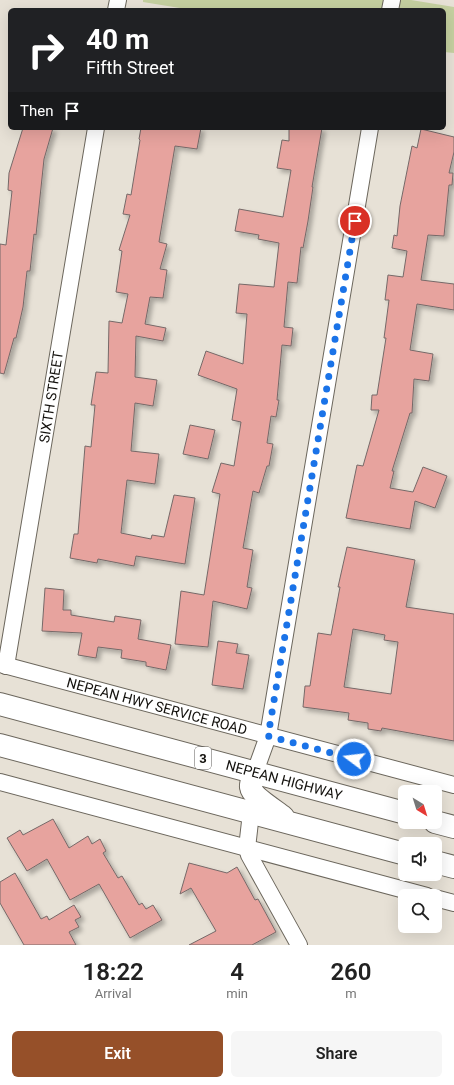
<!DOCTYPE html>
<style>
:root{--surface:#fff;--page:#f6f6f6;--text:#222;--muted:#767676;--accent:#965029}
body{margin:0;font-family:Roboto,sans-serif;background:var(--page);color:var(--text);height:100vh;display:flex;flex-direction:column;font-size:15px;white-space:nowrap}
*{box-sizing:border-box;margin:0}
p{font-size:13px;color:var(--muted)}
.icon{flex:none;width:22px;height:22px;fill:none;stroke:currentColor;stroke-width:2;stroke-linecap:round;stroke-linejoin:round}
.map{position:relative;height:945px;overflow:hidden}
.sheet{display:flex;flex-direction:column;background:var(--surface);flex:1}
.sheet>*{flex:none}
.top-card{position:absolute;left:8px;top:8px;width:438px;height:122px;border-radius:6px;box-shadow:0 4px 16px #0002;background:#202124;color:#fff;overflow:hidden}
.needle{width:26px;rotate:142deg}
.buttons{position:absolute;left:398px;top:785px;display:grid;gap:8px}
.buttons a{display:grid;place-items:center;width:44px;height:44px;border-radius:6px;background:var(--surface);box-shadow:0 4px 16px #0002;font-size:20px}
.pin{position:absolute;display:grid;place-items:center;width:34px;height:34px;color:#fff;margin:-17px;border:2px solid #fff;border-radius:50%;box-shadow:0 1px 4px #0007}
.me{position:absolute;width:44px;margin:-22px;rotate:285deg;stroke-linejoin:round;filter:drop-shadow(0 0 3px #0008)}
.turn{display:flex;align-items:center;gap:14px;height:84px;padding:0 12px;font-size:18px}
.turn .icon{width:52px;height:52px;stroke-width:2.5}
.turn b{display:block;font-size:28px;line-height:34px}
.then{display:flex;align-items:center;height:38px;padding:0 12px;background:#0003;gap:8px;font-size:15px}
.eta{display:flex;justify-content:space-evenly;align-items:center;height:68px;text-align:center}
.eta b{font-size:24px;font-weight:600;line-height:28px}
.button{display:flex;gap:8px;margin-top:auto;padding:8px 12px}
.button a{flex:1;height:46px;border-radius:6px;background:var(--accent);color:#fff;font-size:16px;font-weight:600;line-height:46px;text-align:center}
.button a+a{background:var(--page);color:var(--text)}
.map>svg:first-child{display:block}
.green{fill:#c5d0a0}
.building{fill:#e7a39e;stroke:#766968;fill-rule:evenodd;filter:url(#shadow)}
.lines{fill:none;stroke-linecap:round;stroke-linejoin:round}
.street-casing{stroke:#6c675d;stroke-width:18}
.highway-casing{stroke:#6c675d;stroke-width:24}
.street{stroke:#fff;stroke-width:16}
.highway{stroke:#fff;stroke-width:22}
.route{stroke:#1a73e8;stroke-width:7;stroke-dasharray:0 12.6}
.labels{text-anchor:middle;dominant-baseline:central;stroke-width:3;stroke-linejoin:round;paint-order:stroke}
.shield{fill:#fff;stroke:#5a5856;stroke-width:1}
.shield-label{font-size:13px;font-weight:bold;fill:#13110d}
.street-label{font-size:14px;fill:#13110d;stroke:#fff}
</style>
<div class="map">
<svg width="454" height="945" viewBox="0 0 454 945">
<defs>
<filter id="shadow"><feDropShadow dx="3.5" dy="3.5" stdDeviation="2" flood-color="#0004"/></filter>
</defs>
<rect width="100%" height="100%" fill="#e7e1d6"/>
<path class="green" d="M143,0H411L454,7V53L444,52V10H192L143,2Z"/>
<g class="building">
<path d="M23,128H53L44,159L36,235L34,234L30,271H27L23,307L16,338H14L4,374L0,373V244L6,245L12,191L8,190L9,173Z"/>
<path d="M141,128H201L197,149L175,146L159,242L167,244L160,269L167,270L163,298L150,297L145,324L166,328L163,341L136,336L135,377L157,380L153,406L135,403L131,451L159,454L155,484L127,480L121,533L151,539L152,535L164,537L174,495L195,498L185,564L136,556L134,566L98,559L97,563L70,558L74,534H78L85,446L91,447L95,405H91L96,372L108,373L109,321L122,323L128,294L116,292L122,251L119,250L130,215L123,214L127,194L131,195L140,140L139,139Z"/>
<path d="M289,128H322L312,187H313L308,221L303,248L301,247L297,283L288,282L284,327L293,328L291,346L282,345L277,400H279L276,417L271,416L267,443L273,444L269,466H267L259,493L253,491L243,548L253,550L247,587L252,588L247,609L213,601L208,647L175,644L181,591L204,595L220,494L212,492L221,463L234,466L241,422L232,420L237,389L198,375L206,351L243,364L247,314L236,313L239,284L274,287L279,243L258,239L259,235L235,231L239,209L283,217L291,170L277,168L282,140L289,141Z"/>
<path d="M421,129L454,137V152L449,173H453L452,185H449L444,236L428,235L421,280L454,284V310L417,304L410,350L433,354L429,381L414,379L412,413H410L392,471H394L390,488L413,492L423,467L447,476L435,508L415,501L410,529L346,518L357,465L363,466L379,410H371L372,395H377L386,338H384L389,300H385L388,275L403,277L407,251L392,248L394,235L397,236L400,206L412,146L417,148Z"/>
<path d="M190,425L215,430L208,459L183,454Z"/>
<path d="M347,547L415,560L406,607L454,614V741L382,728L381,731L368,729V723L348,720L349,713L303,707L305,686H310L318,633L331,635L340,587H338ZM353,629L385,635L384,640L398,642L391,694L344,687Z"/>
<path d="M45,588L64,590L63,610H71V615L114,622L115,616L141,620L138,639L171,645L166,670L146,666V662L121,658L122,650L98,647L96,658L78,655L82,633L42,631Z"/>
<path d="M218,641L238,644L236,653L249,655L243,689L212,685Z"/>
<path d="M53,819L69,848L88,836L92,844L100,839L106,851L103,853L118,878L122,876L139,905L142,903L146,909L153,905L162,920L130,938L99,884L70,900L47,859L27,871L7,838L20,830L23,835Z"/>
<path d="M189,863L227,873L237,867L255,900L258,899L276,932L252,945H189L216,931L191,888L180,894Z"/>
<path d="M15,873L41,919L47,916L49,920L74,905L81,917L75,920L79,927L69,932L76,945H24L0,903V882Z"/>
</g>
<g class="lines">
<defs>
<g id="street">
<path d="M116,10L118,0"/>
<path d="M390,10L392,0"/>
<path d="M0,664L454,785"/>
<path d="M6,666L96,128"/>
<path d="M255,772L268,736L271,718L370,128"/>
<path d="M0,782L427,896"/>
<path d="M251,813L247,848L249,855L299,945"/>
<path d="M435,898L454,903"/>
</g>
<g id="highway">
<path d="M0,704L405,813"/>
<path d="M0,745L405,854"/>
<path d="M255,772C254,777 250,783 251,787C252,797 276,811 283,817"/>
<path d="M435,822L454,827"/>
<path d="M435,862L454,867"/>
</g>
</defs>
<use href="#street" class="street-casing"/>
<use href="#highway" class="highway-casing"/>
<use href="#street" class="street"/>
<use href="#highway" class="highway"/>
</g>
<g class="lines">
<path class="route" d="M354,759L268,736L355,221"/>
</g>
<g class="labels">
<rect class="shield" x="195" y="747" width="16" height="22" rx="3"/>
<g class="shield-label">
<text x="203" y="758">3</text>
</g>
<g class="street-label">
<text transform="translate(51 397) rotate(-81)">SIXTH STREET</text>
<text transform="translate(157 706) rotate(15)">NEPEAN HWY SERVICE ROAD</text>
<text transform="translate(284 780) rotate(15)">NEPEAN HIGHWAY</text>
</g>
</g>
</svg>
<div class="buttons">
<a><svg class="needle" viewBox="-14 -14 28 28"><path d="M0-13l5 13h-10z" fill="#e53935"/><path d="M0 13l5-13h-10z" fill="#767676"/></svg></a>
<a><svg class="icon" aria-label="sound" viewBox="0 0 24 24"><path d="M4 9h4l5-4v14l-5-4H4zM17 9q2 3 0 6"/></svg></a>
<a><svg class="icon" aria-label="search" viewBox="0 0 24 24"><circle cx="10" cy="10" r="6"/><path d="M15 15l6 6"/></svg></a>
</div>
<div class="pin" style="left:355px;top:221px;background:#d93025"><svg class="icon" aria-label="arrive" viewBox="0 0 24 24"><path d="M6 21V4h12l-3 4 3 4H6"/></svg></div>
<svg class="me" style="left:354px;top:759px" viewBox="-20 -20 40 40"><circle r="17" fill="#1a73e8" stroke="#fff" stroke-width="3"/><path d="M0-11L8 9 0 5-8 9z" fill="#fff"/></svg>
<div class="top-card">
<div class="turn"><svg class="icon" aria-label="right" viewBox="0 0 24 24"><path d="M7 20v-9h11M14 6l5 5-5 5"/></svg><div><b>40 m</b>Fifth Street</div></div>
<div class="then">Then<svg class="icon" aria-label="arrive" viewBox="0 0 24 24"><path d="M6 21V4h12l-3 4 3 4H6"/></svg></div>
</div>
</div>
<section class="sheet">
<div class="eta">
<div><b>18:22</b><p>Arrival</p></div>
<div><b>4</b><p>min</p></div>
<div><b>260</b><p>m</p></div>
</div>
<div class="button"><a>Exit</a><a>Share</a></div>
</section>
